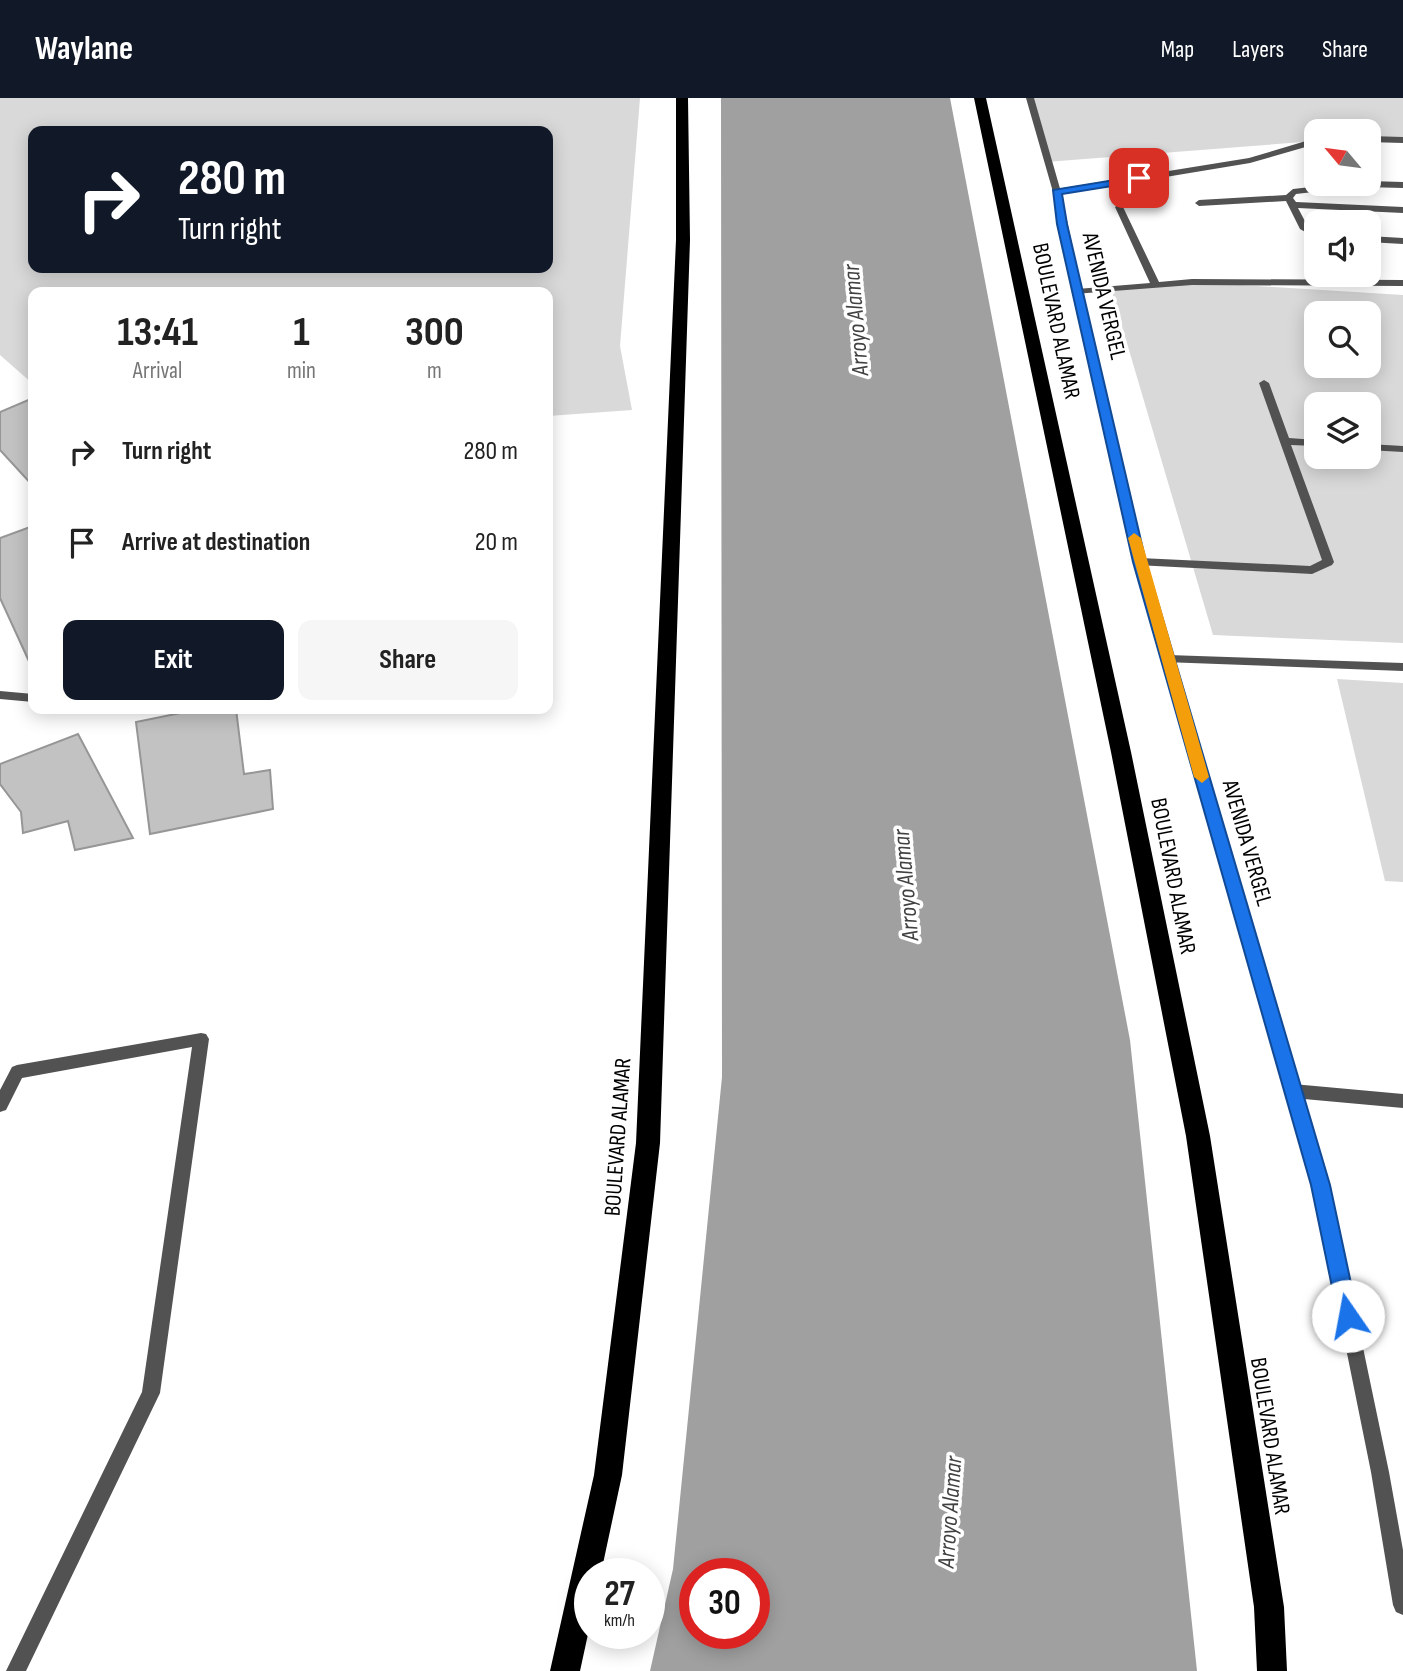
<!DOCTYPE html>
<style>
:root{--surface:#fff;--page:#f6f6f6;--text:#222;--muted:#767676;--accent:#111827}
body{margin:0;font-family:"Sofia Sans Condensed",sans-serif;background:var(--page);color:var(--text);height:100vh;display:flex;flex-direction:column;font-size:26px;white-space:nowrap}
*{box-sizing:border-box;margin:0}
p{font-size:23px;color:var(--muted)}
.icon{flex:none;width:38px;height:38px;fill:none;stroke:currentColor;stroke-width:2;stroke-linecap:round;stroke-linejoin:round}
.map{position:relative;flex:1;overflow:hidden}
.panel{position:absolute;left:28px;top:189px;width:525px;height:427px;display:flex;flex-direction:column;background:var(--surface);border-radius:14px;box-shadow:0 4px 18px #0003}
.panel>*{flex:none}
.hud{position:absolute;left:28px;top:28px;width:525px;height:147px;border-radius:14px;box-shadow:0 4px 18px #0003;background:#111827;color:#fff;overflow:hidden}
.needle{width:46px;rotate:299deg}
.buttons{position:absolute;left:1304px;top:21px;display:grid;gap:14px}
.buttons a{display:grid;place-items:center;width:77px;height:77px;border-radius:14px;background:var(--surface);box-shadow:0 4px 18px #0003;font-size:35px}
.speed{position:absolute;left:574px;top:1460px;display:flex;gap:14px;font-size:35px;font-weight:700;text-align:center}
.speed>*{display:grid;place-content:center;width:91px;height:91px;border-radius:50%;background:var(--surface);box-shadow:0 4px 18px #0003;line-height:1}
.speed small{font-size:18px;font-weight:400}
.speed .limit{border:10px solid #d22;background:#fff;color:#111}
.pin{position:absolute;display:grid;place-items:center;width:60px;height:60px;color:#fff;margin:-30px;border-radius:14px;box-shadow:0 4px 10px #0006}
.me{position:absolute;width:77px;margin:-38px;rotate:348deg;stroke-linejoin:round;filter:drop-shadow(0 0 5px #0008)}
.turn{display:flex;align-items:center;gap:24px;height:147px;padding:0 35px;font-size:32px}
.turn .icon{width:91px;height:91px;stroke-width:2.5}
.turn b{display:block;font-size:49px;line-height:60px}
.eta{display:flex;justify-content:space-evenly;align-items:center;height:119px;text-align:center}
.eta b{font-size:42px;font-weight:700;line-height:49px}
.cta{display:flex;gap:14px;margin-top:auto;padding:14px 35px}
.cta a{flex:1;height:80px;border-radius:14px;background:var(--accent);color:#fff;font-size:28px;font-weight:700;line-height:80px;text-align:center}
.cta a+a{background:var(--page);color:var(--text)}
ul{padding:0;list-style:none}
li{display:flex;align-items:center;gap:21px;height:91px;padding:0 35px}
li div{flex:1}
li b{display:block;font-size:26px}
li em{font-style:normal}
header{display:flex;align-items:center;gap:42px;box-sizing:border-box;height:98px;padding:0 35px;background:var(--accent);color:#fff}
header strong{font-size:33px}
nav{display:flex;gap:38px;margin-inline-start:auto;font-size:24px}
.map>svg:first-child{display:block}
.green{fill:#d9d9d9;fill-rule:evenodd}
.water{fill:#a0a0a0;fill-rule:evenodd}
.building{fill:#c2c2c2;stroke:#969696;stroke-width:2}
.lines{fill:none;stroke-linecap:round;stroke-linejoin:round}
.lane{fill:#525252;fill-rule:evenodd}
.street{fill:#525252;fill-rule:evenodd}
.highway{fill:#000;fill-rule:evenodd}
.route{fill:#1a73e8;stroke:#114b97;stroke-width:2}
.slow{fill:#f59e0b}
.labels{text-anchor:middle;dominant-baseline:central;stroke-width:7;stroke-linejoin:round;paint-order:stroke}
.street-label{font-size:23px;fill:#000;stroke:#fff}
.water-label{font-size:24px;font-style:italic;fill:#414141;stroke:#fff}
</style>
<header>
<strong>Waylane</strong>
<nav><a>Map</a><a>Layers</a><a>Share</a></nav>
</header>
<div class="map">
<svg width="1403" height="1573" viewBox="0 0 1403 1573">
<rect width="100%" height="100%" fill="#fff"/>
<g class="green">
<path d="M0,0H640L620,248L632,312L548,318V194H33V286L0,257ZM33,33H548V170H33Z"/>
<path d="M1030,0H1403V42L1369,41L1368,33H1316V43L1046,64Z"/>
<path d="M1192,184L1403,197V545L1213,537L1111,191ZM1316,215H1368V268H1316ZM1316,306H1368V359H1316Z"/>
<path d="M1337,581L1403,585V784L1385,783Z"/>
</g>
<path class="water" d="M721,0H950L1130,942L1197,1573H650L673,1471L722,979ZM754,1475V1535H695V1475Z"/>
<g class="building">
<path d="M33,300V388L0,352V314Z"/>
<path d="M33,428V572L0,500V440Z"/>
<path d="M200,611H236L244,676L270,672L273,711L150,736L136,624Z"/>
<path d="M78,636L133,740L75,752L68,723L23,735L21,714L0,686V666Z"/>
</g>
<g class="lines">
<g class="lane">
<path d="M1368,38L1403,39V45L1368,44Z"/>
<path d="M1316,40V46L1250,65L1057,97L1053,94L1057,91L1249,60Z"/>
<path d="M1368,83L1403,84V90L1365,89L1361,86H1368Z"/>
<path d="M1337,86H1360L1356,89L1296,96L1293,100L1296,104L1403,109V115L1298,110L1307,127L1316,133V140L1300,131L1286,103L1199,108L1195,105L1199,102L1286,97L1293,91Z"/>
<path d="M1119,106L1123,109L1159,184L1192,181L1403,182V188L1192,187L1074,196V192L1077,191L1150,185L1115,109Z"/>
<path d="M1368,138L1403,140V146L1368,144Z"/>
<path d="M1264,282L1269,285L1289,340L1316,342V348L1291,347L1334,464L1332,467L1312,476L1136,467V461L1140,460L1310,468L1322,462L1259,285Z"/>
<path d="M1368,346L1403,348V354L1368,352Z"/>
<path d="M1168,557L1403,565V573L1164,564L1162,561Z"/>
<path d="M0,593L33,596V604L0,601Z"/>
<path d="M201,935L206,936L209,941L160,1295L26,1573H6L142,1294L192,949L22,980L6,1012L0,1014V992L12,969L17,967Z"/>
<path d="M1293,986L1403,996V1010L1293,1000L1288,998L1285,993L1288,988Z"/>
</g>
<path class="street" d="M1026,0H1034L1061,94L1082,194L1146,464L1329,1087L1389,1374L1403,1452V1517L1396,1514L1393,1507L1371,1374L1313,1087L1134,464L1072,194L1053,94Z"/>
<g class="highway">
<path d="M676,0H688L690,142L660,1045L622,1377L601,1475H590V1527L580,1573H550L594,1377L636,1045L676,142Z"/>
<path d="M974,0H986L1131,654L1210,1038L1284,1509L1287,1573H1257L1254,1509L1186,1038L1111,654Z"/>
</g>
</g>
<path class="route" d="M1139,78L1143,83L1062,96L1067,126L1146,464L1330,1087L1358,1218L1355,1224L1348,1227L1341,1224L1338,1218L1311,1087L1133,464L1057,126L1053,92Z"/>
<path class="slow" d="M1134,435L1141,440L1209,679L1202,685L1194,679L1128,440Z"/>
<g class="labels">
<g class="street-label">
<text transform="translate(1104 198) rotate(77)">AVENIDA VERGEL</text>
<text transform="translate(1056 223) rotate(78)">BOULEVARD ALAMAR</text>
<text transform="translate(1247 745) rotate(74)">AVENIDA VERGEL</text>
<text transform="translate(1173 778) rotate(79)">BOULEVARD ALAMAR</text>
<text transform="translate(618 1039) rotate(-86)">BOULEVARD ALAMAR</text>
<text transform="translate(1270 1338) rotate(81)">BOULEVARD ALAMAR</text>
</g>
<g class="water-label">
<text transform="translate(856 222) rotate(-95)">Arroyo Alamar</text>
<text transform="translate(906 787) rotate(-95)">Arroyo Alamar</text>
<text transform="translate(950 1414) rotate(-86)">Arroyo Alamar</text>
</g>
</g>
</svg>
<div class="buttons">
<a><svg class="needle" viewBox="-14 -14 28 28"><path d="M0-13l5 13h-10z" fill="#e53935"/><path d="M0 13l5-13h-10z" fill="#767676"/></svg></a>
<a><svg class="icon" aria-label="sound" viewBox="0 0 24 24"><path d="M4 9h4l5-4v14l-5-4H4zM17 9q2 3 0 6"/></svg></a>
<a><svg class="icon" aria-label="search" viewBox="0 0 24 24"><circle cx="10" cy="10" r="6"/><path d="M15 15l6 6"/></svg></a>
<a><svg class="icon" aria-label="layers" viewBox="0 0 24 24"><path d="M12 4l9 5-9 5-9-5zM3 14l9 5 9-5"/></svg></a>
</div>
<div class="speed"><div>27<small>km/h</small></div><div class="limit">30</div></div>
<div class="pin" style="left:1139px;top:80px;background:#d93025"><svg class="icon" aria-label="arrive" viewBox="0 0 24 24"><path d="M6 21V4h12l-3 4 3 4H6"/></svg></div>
<svg class="me" style="left:1348px;top:1218px" viewBox="-20 -20 40 40"><circle r="19" fill="#fff"/><path d="M0-13L10 11 0 6-10 11z" fill="#1a73e8"/></svg>
<div class="hud">
<div class="turn"><svg class="icon" aria-label="right" viewBox="0 0 24 24"><path d="M7 20v-9h11M14 6l5 5-5 5"/></svg><div><b>280 m</b>Turn right</div></div>
</div>
<section class="panel">
<div class="eta">
<div><b>13:41</b><p>Arrival</p></div>
<div><b>1</b><p>min</p></div>
<div><b>300</b><p>m</p></div>
</div>
<ul>
<li><svg class="icon" aria-label="right" viewBox="0 0 24 24"><path d="M7 20v-9h11M14 6l5 5-5 5"/></svg><div><b>Turn right</b></div><em>280 m</em></li>
<li><svg class="icon" aria-label="arrive" viewBox="0 0 24 24"><path d="M6 21V4h12l-3 4 3 4H6"/></svg><div><b>Arrive at destination</b></div><em>20 m</em></li>
</ul>
<div class="cta"><a>Exit</a><a>Share</a></div>
</section>
</div>
